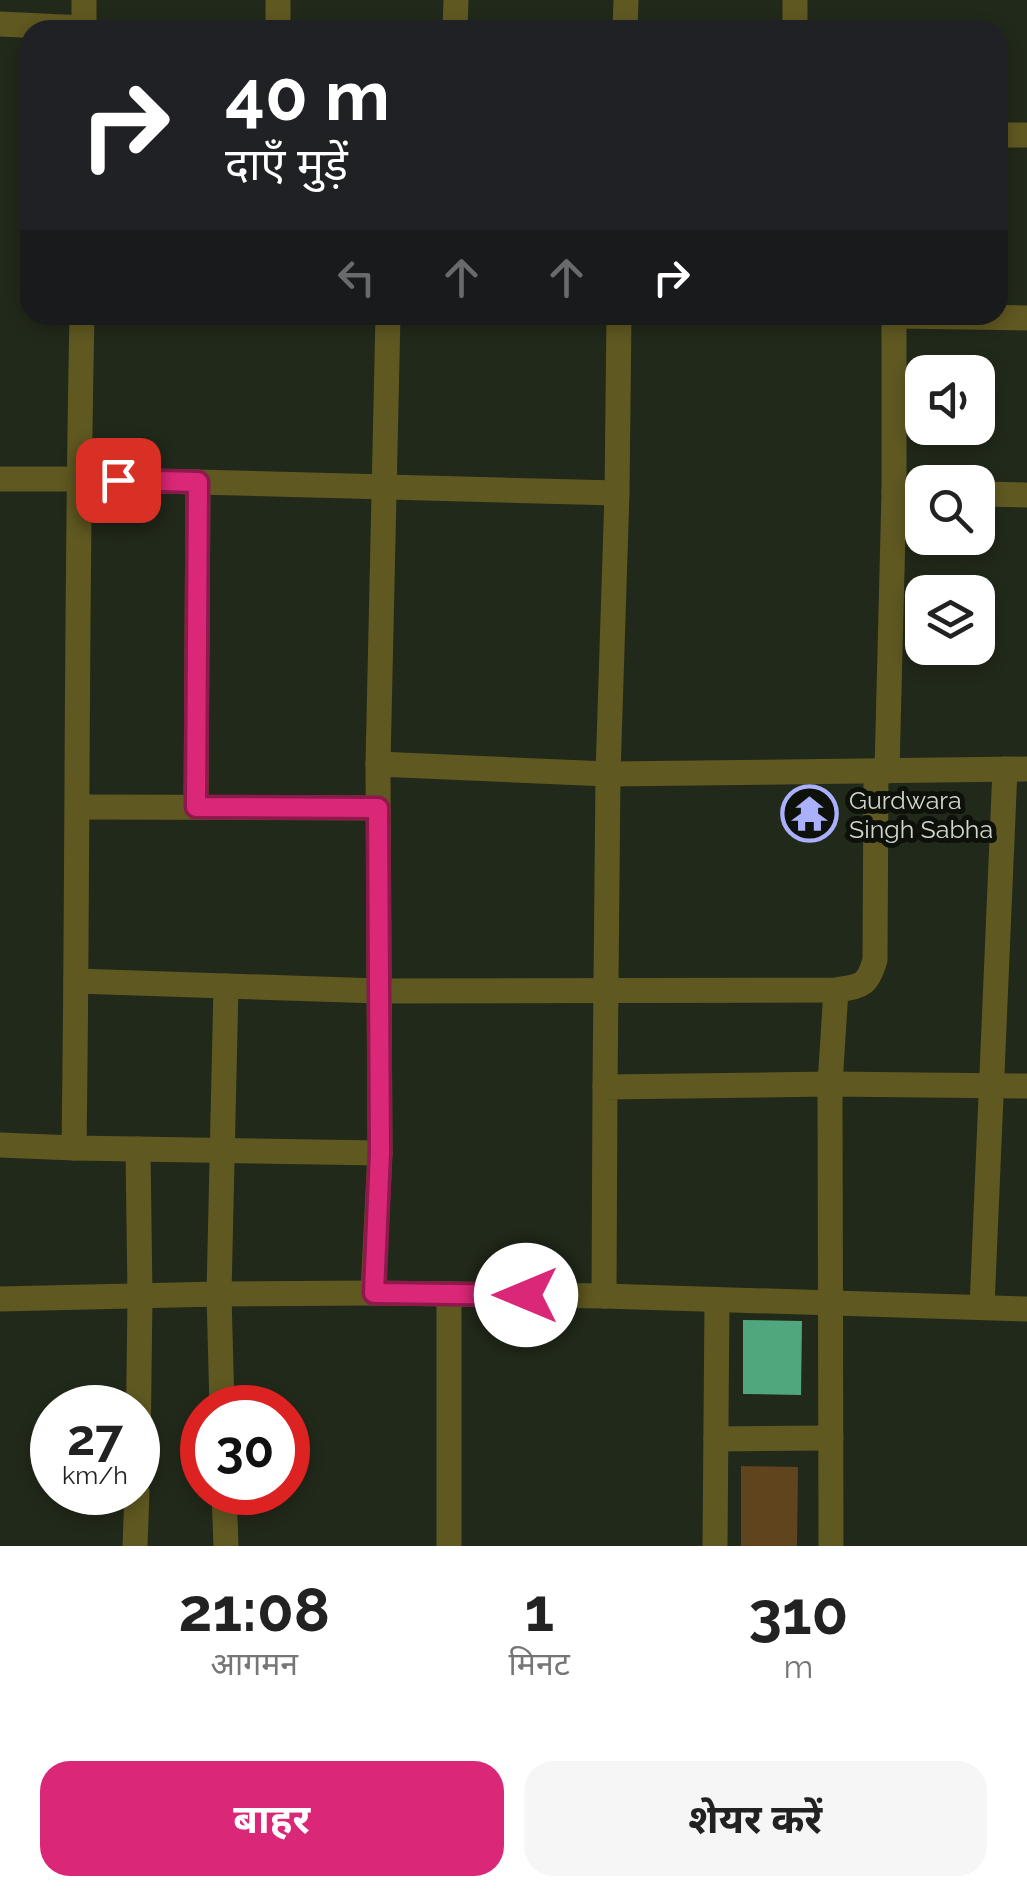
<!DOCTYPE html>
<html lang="hi">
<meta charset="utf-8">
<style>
:root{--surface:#fff;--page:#f6f6f6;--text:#222;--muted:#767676;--accent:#db2777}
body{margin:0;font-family:Raleway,"Noto Sans Devanagari",sans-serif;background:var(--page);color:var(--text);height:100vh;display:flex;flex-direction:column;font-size:38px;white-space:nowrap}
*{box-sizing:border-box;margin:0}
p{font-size:32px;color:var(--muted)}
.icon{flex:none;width:55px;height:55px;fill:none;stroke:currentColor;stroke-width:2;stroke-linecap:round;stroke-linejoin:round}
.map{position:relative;height:1546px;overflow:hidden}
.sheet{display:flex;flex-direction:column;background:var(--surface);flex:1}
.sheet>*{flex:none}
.banner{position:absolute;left:20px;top:20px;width:988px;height:305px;border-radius:30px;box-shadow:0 5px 15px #0003;background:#202124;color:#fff;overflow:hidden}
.tools{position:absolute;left:905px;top:355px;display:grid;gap:20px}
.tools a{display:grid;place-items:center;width:90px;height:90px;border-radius:20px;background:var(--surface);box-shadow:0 5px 15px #0003;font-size:50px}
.speed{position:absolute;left:30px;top:1385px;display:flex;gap:20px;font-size:50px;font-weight:700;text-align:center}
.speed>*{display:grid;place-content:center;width:130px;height:130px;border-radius:50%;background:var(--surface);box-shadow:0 5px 15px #0003;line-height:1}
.speed small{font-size:25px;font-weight:400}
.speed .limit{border:15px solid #d22;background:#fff;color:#111}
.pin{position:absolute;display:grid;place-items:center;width:85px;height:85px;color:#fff;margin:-42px;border-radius:20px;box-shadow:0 5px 15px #0006}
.me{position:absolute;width:110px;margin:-55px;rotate:270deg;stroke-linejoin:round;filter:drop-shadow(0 0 8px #0008)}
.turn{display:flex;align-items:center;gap:35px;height:210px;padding:0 40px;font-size:45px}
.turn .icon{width:130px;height:130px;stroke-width:2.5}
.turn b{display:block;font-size:70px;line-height:85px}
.lanes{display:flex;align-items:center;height:95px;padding:0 40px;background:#0003;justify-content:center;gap:50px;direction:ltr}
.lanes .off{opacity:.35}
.eta{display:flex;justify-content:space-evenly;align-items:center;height:170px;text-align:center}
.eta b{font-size:60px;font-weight:700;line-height:70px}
.action{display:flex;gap:20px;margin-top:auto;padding:20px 40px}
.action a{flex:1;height:115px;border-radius:30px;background:var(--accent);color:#fff;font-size:40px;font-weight:700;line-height:115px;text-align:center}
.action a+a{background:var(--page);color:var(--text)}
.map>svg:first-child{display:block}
.green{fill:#60441e}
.building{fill:#50a77e}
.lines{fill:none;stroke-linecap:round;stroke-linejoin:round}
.street{stroke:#5f5821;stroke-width:25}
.route-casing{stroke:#8e194d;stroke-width:25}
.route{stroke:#db2777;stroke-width:18}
.labels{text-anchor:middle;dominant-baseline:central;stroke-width:10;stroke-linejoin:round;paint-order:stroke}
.poi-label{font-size:25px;fill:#d0d6cc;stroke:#0d110a;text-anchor:start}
</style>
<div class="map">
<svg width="1027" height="1546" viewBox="0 0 1027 1546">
<rect width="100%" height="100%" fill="#21291a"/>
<path class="green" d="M741,1466L798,1467L797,1546H741Z"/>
<path class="building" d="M743,1320L802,1321L801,1395L743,1394Z"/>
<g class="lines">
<g class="street">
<path d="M795,0V30"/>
<path d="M0,24L84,28"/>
<path d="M84,30V0"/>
<path d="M278,30V0"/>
<path d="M455,30L456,0"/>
<path d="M625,30L626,0"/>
<path d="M998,135H1027"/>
<path d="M0,479H79L617,493"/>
<path d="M894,492H922"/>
<path d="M978,494L1027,495"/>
<path d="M378,764L388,315"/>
<path d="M887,771L894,492V316L1027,318"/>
<path d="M79,807L377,808"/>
<path d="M196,807L198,482"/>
<path d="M76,981L379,991L836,990C861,986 867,987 875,960L876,771"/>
<path d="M605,1087L608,774L617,493L619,315"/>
<path d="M0,1145L74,1148L380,1153L373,1293L604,1296L1027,1309"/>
<path d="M74,1148C78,871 76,593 82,315"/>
<path d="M380,1153L378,764L608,774L1027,769"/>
<path d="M604,1296L605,1087L830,1084L1027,1086"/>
<path d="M0,1299L219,1294L373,1293"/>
<path d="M982,1307L1005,769"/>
<path d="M222,1408L219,1294L226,986"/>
<path d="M716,1439L831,1438"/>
<path d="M138,1456L140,1296L138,1149"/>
<path d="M224,1492L226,1546"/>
<path d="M135,1546L137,1492"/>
<path d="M449,1546V1294"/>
<path d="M715,1546L717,1300"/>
<path d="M831,1546L830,1084L836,990"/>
</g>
</g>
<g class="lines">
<defs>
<path id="route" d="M118,480L198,482L196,807L378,808L380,1153L374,1293L526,1295"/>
</defs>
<use href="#route" class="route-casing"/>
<use href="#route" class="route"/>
</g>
<defs>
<symbol id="temple-ring" viewBox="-11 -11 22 22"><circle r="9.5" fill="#0d110a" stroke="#aab0fb" stroke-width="1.5"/><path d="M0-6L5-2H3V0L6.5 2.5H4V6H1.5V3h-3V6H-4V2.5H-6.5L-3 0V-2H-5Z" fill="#aab0fb"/></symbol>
</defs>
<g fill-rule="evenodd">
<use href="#temple-ring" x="778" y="782" width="63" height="63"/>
</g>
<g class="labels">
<g class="poi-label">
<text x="849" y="800">Gurdwara<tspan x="849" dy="29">Singh Sabha</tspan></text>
</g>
</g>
</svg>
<div class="tools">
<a><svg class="icon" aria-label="sound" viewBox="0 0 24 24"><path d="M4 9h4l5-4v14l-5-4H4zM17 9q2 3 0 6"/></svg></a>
<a><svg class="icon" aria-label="search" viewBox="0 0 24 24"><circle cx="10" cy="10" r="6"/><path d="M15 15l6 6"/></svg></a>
<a><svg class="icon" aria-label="layers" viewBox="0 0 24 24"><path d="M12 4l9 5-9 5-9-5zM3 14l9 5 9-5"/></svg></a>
</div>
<div class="speed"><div>27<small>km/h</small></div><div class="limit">30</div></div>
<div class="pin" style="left:118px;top:480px;background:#d93025"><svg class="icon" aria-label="arrive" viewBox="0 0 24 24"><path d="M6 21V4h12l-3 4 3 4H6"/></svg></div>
<svg class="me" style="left:526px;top:1295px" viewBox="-20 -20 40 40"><circle r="19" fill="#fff"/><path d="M0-13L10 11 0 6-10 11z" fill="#db2777"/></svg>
<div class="banner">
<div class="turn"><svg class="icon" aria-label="right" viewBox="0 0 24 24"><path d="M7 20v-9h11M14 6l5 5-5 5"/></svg><div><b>40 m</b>दाएँ मुड़ें</div></div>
<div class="lanes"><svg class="icon off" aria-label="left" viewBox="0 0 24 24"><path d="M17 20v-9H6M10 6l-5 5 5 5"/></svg><svg class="icon off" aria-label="ahead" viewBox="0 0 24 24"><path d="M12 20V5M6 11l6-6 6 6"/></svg><svg class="icon off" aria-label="ahead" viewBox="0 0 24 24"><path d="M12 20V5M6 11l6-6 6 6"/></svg><svg class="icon" aria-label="right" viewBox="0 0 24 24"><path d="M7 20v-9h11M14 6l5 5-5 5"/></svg></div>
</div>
</div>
<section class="sheet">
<div class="eta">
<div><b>21:08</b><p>आगमन</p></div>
<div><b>1</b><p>मिनट</p></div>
<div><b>310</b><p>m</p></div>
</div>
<div class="action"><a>बाहर</a><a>शेयर करें</a></div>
</section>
